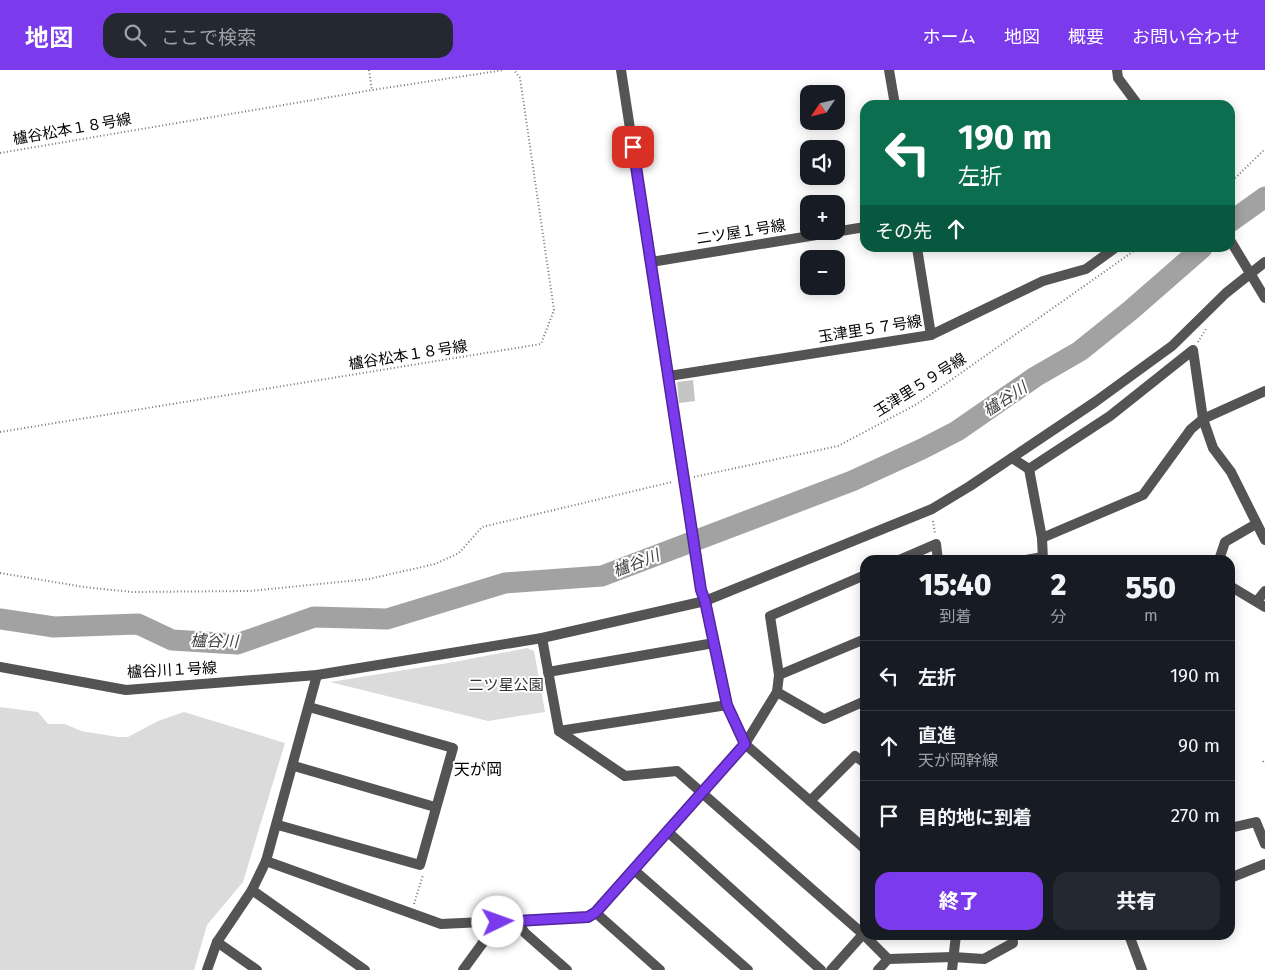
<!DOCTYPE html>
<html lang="ja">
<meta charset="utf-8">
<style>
:root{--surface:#171b24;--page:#242831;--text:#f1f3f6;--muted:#9ea1a6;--line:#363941;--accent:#7c3aed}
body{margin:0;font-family:"Fira Sans","Noto Sans JP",sans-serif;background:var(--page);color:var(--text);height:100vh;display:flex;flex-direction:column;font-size:19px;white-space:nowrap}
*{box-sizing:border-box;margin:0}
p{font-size:16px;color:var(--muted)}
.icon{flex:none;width:28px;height:28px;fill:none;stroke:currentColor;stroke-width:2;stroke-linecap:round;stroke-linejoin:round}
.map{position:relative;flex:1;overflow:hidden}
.side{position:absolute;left:860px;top:485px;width:375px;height:385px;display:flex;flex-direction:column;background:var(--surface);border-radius:15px;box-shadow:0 2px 12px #0003}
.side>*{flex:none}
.hud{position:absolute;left:860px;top:30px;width:375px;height:152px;border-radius:15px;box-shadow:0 2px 12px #0003;background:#0b6e4f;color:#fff;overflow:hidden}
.needle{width:32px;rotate:235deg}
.controls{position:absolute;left:800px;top:15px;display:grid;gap:10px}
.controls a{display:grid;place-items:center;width:45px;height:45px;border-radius:10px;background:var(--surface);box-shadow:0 2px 12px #0003;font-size:25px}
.pin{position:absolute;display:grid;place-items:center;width:42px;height:42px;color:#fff;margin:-21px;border-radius:10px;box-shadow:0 2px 8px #0006}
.me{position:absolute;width:55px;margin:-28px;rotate:87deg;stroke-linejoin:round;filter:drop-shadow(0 0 4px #0008)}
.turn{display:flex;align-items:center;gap:18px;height:105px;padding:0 15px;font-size:22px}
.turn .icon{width:65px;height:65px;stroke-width:2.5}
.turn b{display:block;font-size:35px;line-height:42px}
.then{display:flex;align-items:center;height:48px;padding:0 15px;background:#0003;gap:10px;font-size:19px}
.eta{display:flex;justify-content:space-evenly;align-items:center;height:85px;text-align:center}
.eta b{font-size:30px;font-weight:800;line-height:35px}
.cta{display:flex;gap:10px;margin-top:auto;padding:10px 15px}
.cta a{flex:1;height:58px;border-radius:15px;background:var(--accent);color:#fff;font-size:20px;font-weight:800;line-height:58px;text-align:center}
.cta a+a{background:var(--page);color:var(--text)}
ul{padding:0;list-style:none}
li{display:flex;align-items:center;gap:15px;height:70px;padding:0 15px;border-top:1px solid var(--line)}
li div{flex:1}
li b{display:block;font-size:19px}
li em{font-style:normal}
header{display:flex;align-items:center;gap:30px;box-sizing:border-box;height:70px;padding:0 25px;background:var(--accent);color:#fff}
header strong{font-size:24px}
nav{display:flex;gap:28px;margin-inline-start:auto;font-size:18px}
.search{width:350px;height:45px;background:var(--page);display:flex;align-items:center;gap:12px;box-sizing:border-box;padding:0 18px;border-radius:15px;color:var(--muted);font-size:19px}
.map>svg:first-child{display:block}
.green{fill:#dbdbdb}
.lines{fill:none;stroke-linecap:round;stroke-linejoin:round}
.river{stroke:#a2a2a2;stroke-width:21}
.building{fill:#c4c4c4}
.path{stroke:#767676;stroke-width:2;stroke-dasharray:1 2.5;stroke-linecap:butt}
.minor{stroke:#545454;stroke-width:10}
.tertiary{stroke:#545454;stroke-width:10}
.route-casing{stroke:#51269a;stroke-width:12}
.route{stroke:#7c3aed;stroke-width:9}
.labels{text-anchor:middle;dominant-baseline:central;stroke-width:4;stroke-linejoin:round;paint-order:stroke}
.street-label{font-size:15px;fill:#000;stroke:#fff}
.park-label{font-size:15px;fill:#323232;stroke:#fff}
.water-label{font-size:16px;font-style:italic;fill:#434343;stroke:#fff}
.neighbourhood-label{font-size:16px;fill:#000;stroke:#fff}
</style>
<header>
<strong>地図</strong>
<div class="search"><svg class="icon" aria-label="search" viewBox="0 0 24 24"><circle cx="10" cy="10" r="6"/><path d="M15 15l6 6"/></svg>ここで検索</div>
<nav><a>ホーム</a><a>地図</a><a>概要</a><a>お問い合わせ</a></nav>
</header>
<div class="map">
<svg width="1265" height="900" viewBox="0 0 1265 900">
<rect width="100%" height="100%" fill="#fff"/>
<g class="green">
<path d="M527,578L534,581L545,642L488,651L330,612L454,592Z"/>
<path d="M0,637L38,642L48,654H65L81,661L118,667H128L158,651L184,642L285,673L243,812L207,855L194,900H0Z"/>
</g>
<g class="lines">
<g class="river">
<path d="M1230,152L1265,127"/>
<path d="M0,549L54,557L138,554L172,570L237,574L314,547L387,549L505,513L602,506L852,411L922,379L957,361L1035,307L1080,281L1131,240L1202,178"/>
</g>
</g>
<path class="building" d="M693,310L695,331L679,333L677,312Z"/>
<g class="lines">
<g class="path">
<path d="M369,0L372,20"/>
<path d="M0,83L372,20L504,0"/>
<path d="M1230,113L1265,79"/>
<path d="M1198,272L1206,259"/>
<path d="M0,362L541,274L554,240L520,8L514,0"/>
<path d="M694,407L838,376L917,334L1138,178"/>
<path d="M933,451L935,464"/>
<path d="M0,503L84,517L132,522L250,521L369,509L435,494L459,483L482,457L672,412"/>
<path d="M1263,691L1265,694"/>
<path d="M414,834L423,805"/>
</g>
<g class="minor">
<path d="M889,0L895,35"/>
<path d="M1117,0L1118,8L1138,35"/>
<path d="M1230,170L1265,228"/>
<path d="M917,178L931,265"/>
<path d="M651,192L865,157"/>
<path d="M669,306L931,265L1043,211L1086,199L1115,178"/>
<path d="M1012,388L1029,399L1042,468L1043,490"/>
<path d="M1029,399L1110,346L1193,280L1203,349L1213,378L1231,402L1265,470"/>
<path d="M1042,468L1143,425L1191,359L1203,349L1265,321"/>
<path d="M899,490L936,474L938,490"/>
<path d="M1026,490L1043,487"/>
<path d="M1219,490L1225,472L1256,454"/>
<path d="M865,505L770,546L779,605L777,622L824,649L865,631"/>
<path d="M1257,531L1265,521"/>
<path d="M542,568L559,661L727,635"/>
<path d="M0,597L126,620L317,605L542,568L705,531L932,439L970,416L1095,332L1172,276L1226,223L1265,192"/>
<path d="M548,602L714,573"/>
<path d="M779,605L865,569"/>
<path d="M559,661L625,706L677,701L863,864L888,889"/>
<path d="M294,696L435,737"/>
<path d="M810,731L855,686L865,693"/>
<path d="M278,755L420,795L453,678L309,637"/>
<path d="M1230,758L1256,752L1265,774"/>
<path d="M668,762L821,900"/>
<path d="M634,800L748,900"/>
<path d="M1230,808L1265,794"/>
<path d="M252,820L365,900"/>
<path d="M596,843L660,900"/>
<path d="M517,851L525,863L567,900"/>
<path d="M1129,865L1142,900"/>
<path d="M217,872L257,900"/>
<path d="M207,900L217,872L252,820L266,791"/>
<path d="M463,900L498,852"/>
<path d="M831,900L865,862"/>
<path d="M878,900L888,889L953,887L984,889L1013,873L1012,865"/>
</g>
<g class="tertiary">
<path d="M621,0L701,521L705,531L727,635L745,674L865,779"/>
<path d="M1230,516L1265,537"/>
<path d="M317,605L266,791L441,854L588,847L596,843L745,674L777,622"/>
<path d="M952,900L956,865"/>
</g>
</g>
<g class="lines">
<defs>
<path id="route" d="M498,852L588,847L596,842L745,674L727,635L705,531L701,520L633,77"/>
</defs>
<use href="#route" class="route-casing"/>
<use href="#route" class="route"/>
</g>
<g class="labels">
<g class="street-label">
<text transform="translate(72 59) rotate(-10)">櫨谷松本１８号線</text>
<text transform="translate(741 162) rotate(-9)">二ツ屋１号線</text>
<text transform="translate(870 259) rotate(-9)">玉津里５７号線</text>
<text transform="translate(408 285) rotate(-9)">櫨谷松本１８号線</text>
<text transform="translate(920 315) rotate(-32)">玉津里５９号線</text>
<text transform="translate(172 600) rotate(-3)">櫨谷川１号線</text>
</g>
<g class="park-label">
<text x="506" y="615">二ツ星公園</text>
</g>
<g class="water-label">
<text transform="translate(1005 329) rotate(-33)">櫨谷川</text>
<text transform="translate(636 493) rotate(-21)">櫨谷川</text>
<text transform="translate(214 571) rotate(1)">櫨谷川</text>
</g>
<g class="neighbourhood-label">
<text x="478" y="699">天が岡</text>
</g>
</g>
</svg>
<div class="controls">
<a><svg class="needle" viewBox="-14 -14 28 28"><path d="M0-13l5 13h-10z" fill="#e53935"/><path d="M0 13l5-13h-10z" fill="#9ea1a6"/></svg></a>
<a><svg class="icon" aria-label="sound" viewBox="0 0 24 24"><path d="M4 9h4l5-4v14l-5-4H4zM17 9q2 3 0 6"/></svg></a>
<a>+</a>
<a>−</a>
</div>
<div class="pin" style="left:633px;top:77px;background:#d93025"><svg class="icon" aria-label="arrive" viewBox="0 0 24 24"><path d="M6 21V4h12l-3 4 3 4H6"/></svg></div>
<svg class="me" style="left:498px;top:852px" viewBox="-20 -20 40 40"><circle r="19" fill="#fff"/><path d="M0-13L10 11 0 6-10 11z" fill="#7c3aed"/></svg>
<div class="hud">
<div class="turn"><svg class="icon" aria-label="left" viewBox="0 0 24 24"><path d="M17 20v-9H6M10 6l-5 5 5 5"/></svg><div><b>190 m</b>左折</div></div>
<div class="then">その先<svg class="icon" aria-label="ahead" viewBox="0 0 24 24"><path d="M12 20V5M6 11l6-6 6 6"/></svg></div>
</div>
<section class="side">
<div class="eta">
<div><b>15:40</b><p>到着</p></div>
<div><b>2</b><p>分</p></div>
<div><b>550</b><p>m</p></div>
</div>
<ul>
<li><svg class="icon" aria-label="left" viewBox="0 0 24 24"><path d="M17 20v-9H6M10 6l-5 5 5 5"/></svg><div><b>左折</b></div><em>190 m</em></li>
<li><svg class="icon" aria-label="ahead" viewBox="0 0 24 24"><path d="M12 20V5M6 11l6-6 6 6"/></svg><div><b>直進</b><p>天が岡幹線</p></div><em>90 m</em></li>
<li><svg class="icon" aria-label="arrive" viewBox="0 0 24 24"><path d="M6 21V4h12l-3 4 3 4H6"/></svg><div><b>目的地に到着</b></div><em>270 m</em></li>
</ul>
<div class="cta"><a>終了</a><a>共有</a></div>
</section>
</div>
